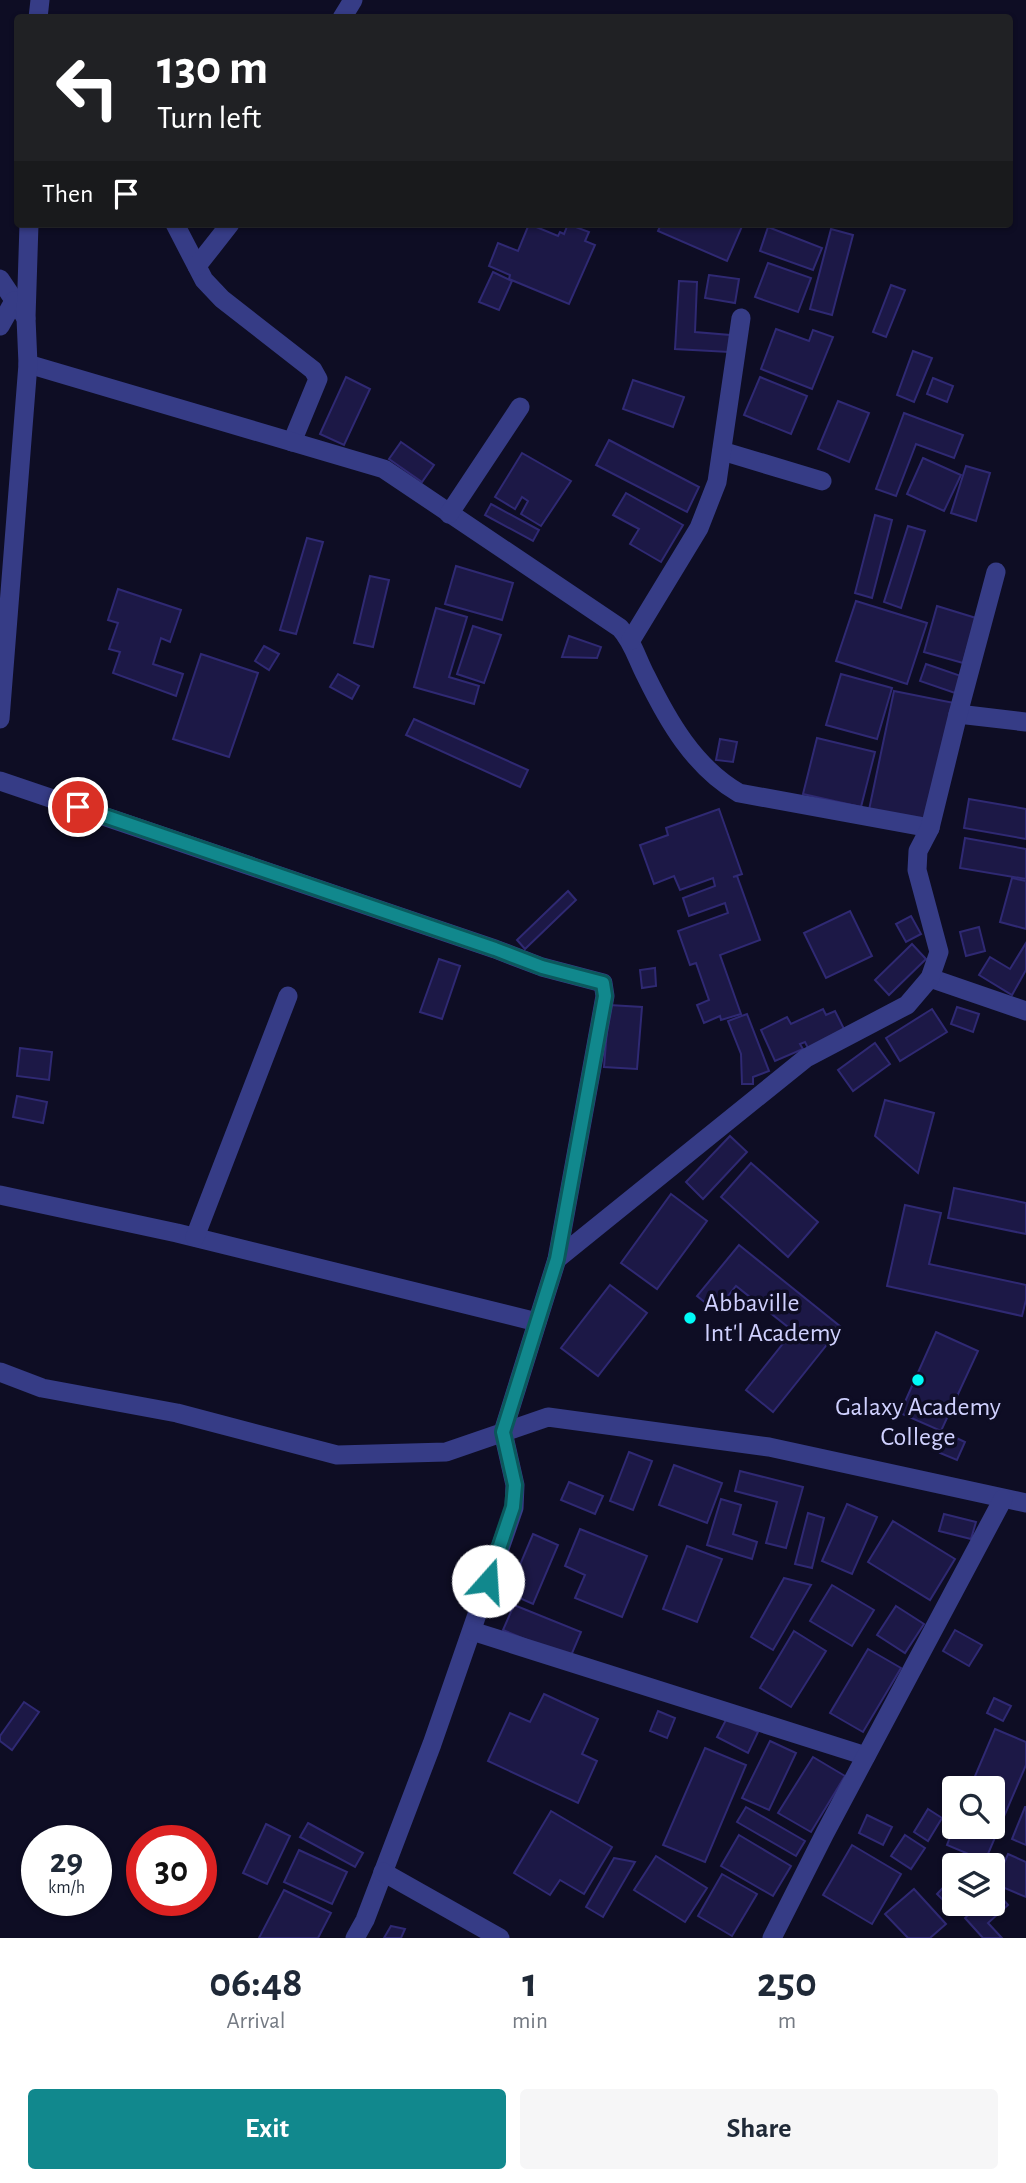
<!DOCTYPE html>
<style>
:root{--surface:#fff;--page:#f6f6f7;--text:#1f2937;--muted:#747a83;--accent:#11888d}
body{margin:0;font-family:"Alegreya Sans",sans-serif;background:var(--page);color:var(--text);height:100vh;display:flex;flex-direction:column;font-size:26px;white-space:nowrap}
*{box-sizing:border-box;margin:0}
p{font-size:23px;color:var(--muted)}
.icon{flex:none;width:38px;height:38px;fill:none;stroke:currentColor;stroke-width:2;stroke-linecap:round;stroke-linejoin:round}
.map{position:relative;height:1938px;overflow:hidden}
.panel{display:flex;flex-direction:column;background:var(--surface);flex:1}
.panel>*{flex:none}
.guide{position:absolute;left:14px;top:14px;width:999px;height:214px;border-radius:7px;box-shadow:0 2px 5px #0004;background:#202124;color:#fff;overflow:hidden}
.tools{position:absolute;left:942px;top:1776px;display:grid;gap:14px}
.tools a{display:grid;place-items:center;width:63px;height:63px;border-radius:7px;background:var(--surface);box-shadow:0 2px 5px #0004;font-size:35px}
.speed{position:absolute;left:21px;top:1825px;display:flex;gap:14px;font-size:35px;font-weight:700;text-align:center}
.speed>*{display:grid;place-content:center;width:91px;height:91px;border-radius:50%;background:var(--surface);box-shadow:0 2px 5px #0004;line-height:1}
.speed small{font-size:18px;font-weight:400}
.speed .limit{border:10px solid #d22;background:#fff;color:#111}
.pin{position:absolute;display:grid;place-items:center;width:60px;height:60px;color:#fff;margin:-30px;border:4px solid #fff;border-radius:50%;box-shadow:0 2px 7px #0007}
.me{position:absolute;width:77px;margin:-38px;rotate:19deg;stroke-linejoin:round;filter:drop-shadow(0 0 5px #0008)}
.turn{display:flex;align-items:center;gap:24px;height:147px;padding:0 28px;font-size:32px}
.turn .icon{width:91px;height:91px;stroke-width:2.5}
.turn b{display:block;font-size:49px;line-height:60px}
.then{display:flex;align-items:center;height:66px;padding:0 28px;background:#0003;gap:14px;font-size:26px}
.eta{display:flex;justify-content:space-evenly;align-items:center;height:119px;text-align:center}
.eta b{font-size:42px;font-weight:700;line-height:49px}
.cta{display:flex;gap:14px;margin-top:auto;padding:14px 28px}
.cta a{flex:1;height:80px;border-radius:7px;background:var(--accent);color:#fff;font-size:28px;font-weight:700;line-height:80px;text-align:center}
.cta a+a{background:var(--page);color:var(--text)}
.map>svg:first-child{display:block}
.building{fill:#1c1846;stroke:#2f2973;stroke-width:2}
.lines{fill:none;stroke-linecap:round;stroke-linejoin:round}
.minor{stroke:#363c86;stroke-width:19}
.route-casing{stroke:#0b585c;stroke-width:18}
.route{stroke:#11888d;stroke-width:12}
.poi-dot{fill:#00fbf7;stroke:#0e0d24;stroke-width:2.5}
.labels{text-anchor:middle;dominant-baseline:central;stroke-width:7;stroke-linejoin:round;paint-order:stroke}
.poi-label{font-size:26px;fill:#d0d1ff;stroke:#0e0d24;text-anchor:start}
</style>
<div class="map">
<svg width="1026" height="1938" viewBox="0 0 1026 1938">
<rect width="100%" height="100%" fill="#0e0d24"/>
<g class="building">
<path d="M529,224L558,236L560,232L564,234L568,224L589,232L585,241L595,245L569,304L509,279L510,275L489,266L498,243L518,251Z"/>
<path d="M661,224H743L727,261L658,231Z"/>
<path d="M768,227L822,248L813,270L760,251Z"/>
<path d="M831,229L853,235L832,315L810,309Z"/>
<path d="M768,263L811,278L798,312L755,297Z"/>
<path d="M493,272L512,281L499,310L479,302Z"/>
<path d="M709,275L739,279L735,303L705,298Z"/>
<path d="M679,281L697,282L695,332L730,335L729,352L675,349Z"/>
<path d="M891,285L905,290L886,337L873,332Z"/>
<path d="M776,329L809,341L813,330L833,337L812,389L761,369Z"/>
<path d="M913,351L932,358L914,402L897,395Z"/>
<path d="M346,377L370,389L344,445L320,434Z"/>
<path d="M760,377L807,396L791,434L744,415Z"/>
<path d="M933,378L953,386L947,402L927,394Z"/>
<path d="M633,380L684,397L673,427L623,409Z"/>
<path d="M838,401L869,413L849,462L818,449Z"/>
<path d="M904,413L963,435L954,458L916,444L896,496L876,489Z"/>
<path d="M609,440L699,487L687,512L596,465Z"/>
<path d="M401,442L434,465L422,482L389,459Z"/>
<path d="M522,453L571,481L541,526L521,514L528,501L522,497L515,509L495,497Z"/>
<path d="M923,458L961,475L944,511L907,494Z"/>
<path d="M966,466L990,473L976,521L951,513Z"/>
<path d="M626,493L683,525L661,562L630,544L639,529L613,515Z"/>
<path d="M491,504L539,530L533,541L485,515Z"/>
<path d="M875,515L892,520L872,598L855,593Z"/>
<path d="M908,526L925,531L901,608L884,602Z"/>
<path d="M307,538L323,542L296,634L280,630Z"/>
<path d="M456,566L513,583L502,620L445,604Z"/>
<path d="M370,576L389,580L373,647L354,643Z"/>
<path d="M118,589L181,610L170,642L161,638L153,664L183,674L176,696L113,673L120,652L109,649L118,623L108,620Z"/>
<path d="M856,601L927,623L907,684L836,661Z"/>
<path d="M937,606L976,618L963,663L924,652Z"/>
<path d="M436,608L467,617L449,677L479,686L474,704L414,687Z"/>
<path d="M473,626L501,635L484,683L457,674Z"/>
<path d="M569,636L601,647L597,658L562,657Z"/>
<path d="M264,646L279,654L269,670L255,661Z"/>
<path d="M201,654L258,673L229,757L173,739Z"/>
<path d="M926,664L961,676L955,693L920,681Z"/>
<path d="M338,674L359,686L352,699L330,687Z"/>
<path d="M841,674L892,688L877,739L826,725Z"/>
<path d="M894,691L954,703L929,822L869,810Z"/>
<path d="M414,719L528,770L520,787L406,735Z"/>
<path d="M817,738L875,752L861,807L803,794Z"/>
<path d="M720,739L737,742L733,762L716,760Z"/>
<path d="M969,799L1026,809V839L964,828Z"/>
<path d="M719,809L742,874L733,877L737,876L760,940L720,955L741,1014L721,1020L720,1016L704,1023L697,1005L709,1000L696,963L690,965L678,931L728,913L725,903L689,916L683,898L715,886L713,878L680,890L674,876L654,884L640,845L668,835L666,828Z"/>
<path d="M965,838L1026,849V879L960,868Z"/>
<path d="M1012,878L1026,881V929L1000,922Z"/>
<path d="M568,891L576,900L525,949L517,940Z"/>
<path d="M850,911L872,956L826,978L804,933Z"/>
<path d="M911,916L921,934L906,942L896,924Z"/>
<path d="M979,927L985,951L966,956L960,932Z"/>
<path d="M1026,943V970L1012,995L979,975L990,957L1010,969Z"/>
<path d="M912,944L926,959L889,995L875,980Z"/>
<path d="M439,959L460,966L442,1019L420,1012Z"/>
<path d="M655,968L656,986L642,988L640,970Z"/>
<path d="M609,1005L642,1007L637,1069L604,1067Z"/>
<path d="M957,1007L979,1014L973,1032L951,1024Z"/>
<path d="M823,1009L826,1015L835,1011L845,1031L808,1048L805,1042L800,1044L803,1049L775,1061L761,1030L787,1017L791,1024Z"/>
<path d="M932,1009L947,1032L900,1061L886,1038Z"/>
<path d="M747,1014L769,1071L753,1077V1084H742L741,1054L728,1021Z"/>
<path d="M875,1043L890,1064L853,1091L838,1070Z"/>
<path d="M20,1048L52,1052L49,1080L17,1076Z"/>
<path d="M17,1096L47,1102L43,1123L13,1117Z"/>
<path d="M885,1100L934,1113L918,1173L875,1136Z"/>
<path d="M730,1136L747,1152L703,1199L686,1182Z"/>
<path d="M751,1163L818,1222L788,1257L721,1197Z"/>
<path d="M954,1188L1026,1203V1234L948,1218Z"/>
<path d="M671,1194L707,1221L657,1289L621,1263Z"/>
<path d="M905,1205L941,1213L929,1264L1026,1285V1300L1022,1316L887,1286Z"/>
<path d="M739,1245L841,1327L773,1412L746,1390L793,1331L736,1286L716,1311L697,1296Z"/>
<path d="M610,1285L647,1313L598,1376L561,1348Z"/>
<path d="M936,1332L978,1351L941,1431L900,1413Z"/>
<path d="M948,1434L965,1442L957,1460L940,1453Z"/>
<path d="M629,1452L652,1461L633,1510L610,1501Z"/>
<path d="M674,1465L722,1483L707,1523L659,1505Z"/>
<path d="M740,1471L803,1487L786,1548L766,1543L777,1502L735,1491Z"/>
<path d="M569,1482L603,1496L595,1514L561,1500Z"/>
<path d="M721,1499L741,1505L733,1534L757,1542L752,1559L707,1545Z"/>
<path d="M847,1504L877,1517L852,1574L822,1561Z"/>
<path d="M808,1513L824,1518L812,1568L795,1564Z"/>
<path d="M944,1514L976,1522L971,1539L939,1531Z"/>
<path d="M893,1521L955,1559L930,1600L868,1562Z"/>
<path d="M580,1529L647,1556L622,1617L575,1598L585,1575L565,1566Z"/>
<path d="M533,1534L558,1545L533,1604L508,1593Z"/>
<path d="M687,1546L722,1559L697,1622L663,1609Z"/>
<path d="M784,1578L811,1585L773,1650L751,1637Z"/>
<path d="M832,1585L874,1610L852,1646L810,1621Z"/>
<path d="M514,1605L581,1632L570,1658L503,1630Z"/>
<path d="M896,1606L924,1624L905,1653L877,1635Z"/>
<path d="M955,1630L982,1645L969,1666L943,1651Z"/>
<path d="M794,1631L826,1651L791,1707L760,1688Z"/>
<path d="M868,1649L901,1668L863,1732L830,1713Z"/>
<path d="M544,1694L598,1719L582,1754L597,1761L578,1803L488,1761L510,1713L530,1722Z"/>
<path d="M994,1698L1011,1706L1003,1721L987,1713Z"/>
<path d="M24,1702L39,1712L12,1750L0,1741V1736Z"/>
<path d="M658,1711L675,1718L667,1738L650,1731Z"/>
<path d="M728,1716L758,1732L748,1753L717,1737Z"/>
<path d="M995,1729L1026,1742V1765L985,1861L947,1845L954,1827H992V1788H970Z"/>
<path d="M770,1741L796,1753L769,1810L742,1798Z"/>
<path d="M705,1748L746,1765L705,1862L663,1845Z"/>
<path d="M813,1757L845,1776L811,1832L778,1813Z"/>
<path d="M746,1807L805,1841L796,1856L737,1822Z"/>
<path d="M1025,1807H1026V1845L1012,1839Z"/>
<path d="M928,1809L942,1818L928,1841L914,1832Z"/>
<path d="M551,1811L612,1847L584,1894L560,1880L550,1895L514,1873Z"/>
<path d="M867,1815L892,1827L883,1845L859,1833Z"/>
<path d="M308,1823L363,1853L355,1867L300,1837Z"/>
<path d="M266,1824L290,1836L267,1884L243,1873Z"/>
<path d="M739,1835L791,1866L773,1896L721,1866Z"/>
<path d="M905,1835L925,1848L911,1869L891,1856Z"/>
<path d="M852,1845L901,1874L872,1924L823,1895Z"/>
<path d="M299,1850L347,1872L332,1904L284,1882Z"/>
<path d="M1008,1854L1026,1862V1897L995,1884Z"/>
<path d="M656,1856L707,1888L685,1922L634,1890Z"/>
<path d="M614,1858L635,1862L603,1917L586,1907Z"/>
<path d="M722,1874L757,1894L732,1936L698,1916Z"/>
<path d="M954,1876V1904H966L957,1914L937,1894Z"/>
<path d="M914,1889L946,1924L930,1938H908L885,1914Z"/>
<path d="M284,1890L331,1913L318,1938H259Z"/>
<path d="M996,1891L1008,1905L988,1923L1002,1938H983L965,1918L981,1904H992V1894Z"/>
<path d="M391,1926L405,1929L401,1938H384Z"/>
</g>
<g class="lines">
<g class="minor">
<path d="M38,18L40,0"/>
<path d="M342,18L353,0"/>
<path d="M175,224L204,280L222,299L313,370L318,379L292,442"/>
<path d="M197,266L230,224"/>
<path d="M0,279L26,318"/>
<path d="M0,326L14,301"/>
<path d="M28,364L384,469L620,628C633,642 637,659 646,676C668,721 694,767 739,793L930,828"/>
<path d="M722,451L822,481"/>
<path d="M449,514L520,407"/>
<path d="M631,640L699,528L717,482L741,318"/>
<path d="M958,714L1026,722"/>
<path d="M0,719L28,364L26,318L29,224"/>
<path d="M0,781L495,949L542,967L603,983L605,996L557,1259L503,1432L515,1485L514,1508L432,1744L365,1920L355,1938"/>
<path d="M930,978L1026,1011"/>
<path d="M0,1195L177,1233L537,1322"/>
<path d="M195,1237L288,996"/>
<path d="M557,1259L806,1058L907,1005L930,978L939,952L917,870L918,851L930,828L958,714L996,572"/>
<path d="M0,1372L42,1388L177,1413L337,1455L446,1452L548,1417L769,1447L1026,1503"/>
<path d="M472,1631L866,1756"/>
<path d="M383,1872L500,1938"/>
<path d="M772,1938L825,1833L1003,1499"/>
</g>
</g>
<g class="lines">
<defs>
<path id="route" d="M78,807L495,949L542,967L603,983L605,996L557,1259L503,1432L515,1485L513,1507L488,1581"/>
</defs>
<use href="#route" class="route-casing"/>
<use href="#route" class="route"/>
</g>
<g class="poi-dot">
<circle cx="690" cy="1318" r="7"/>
<circle cx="918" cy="1380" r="7"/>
</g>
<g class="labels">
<g class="poi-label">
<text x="704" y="1303">Abbaville<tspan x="704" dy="30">Int'l Academy</tspan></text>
<text x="918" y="1407" text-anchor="middle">Galaxy Academy<tspan x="918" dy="30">College</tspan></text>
</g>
</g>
</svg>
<div class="tools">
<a><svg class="icon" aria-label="search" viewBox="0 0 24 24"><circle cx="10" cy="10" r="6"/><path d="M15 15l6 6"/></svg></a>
<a><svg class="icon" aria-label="layers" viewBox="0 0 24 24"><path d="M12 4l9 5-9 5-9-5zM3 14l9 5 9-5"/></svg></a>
</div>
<div class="speed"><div>29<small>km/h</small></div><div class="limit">30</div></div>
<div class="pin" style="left:78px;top:807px;background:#d93025"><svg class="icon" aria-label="arrive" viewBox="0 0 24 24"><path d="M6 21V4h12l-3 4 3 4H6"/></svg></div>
<svg class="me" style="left:488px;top:1581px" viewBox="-20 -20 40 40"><circle r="19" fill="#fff"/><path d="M0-13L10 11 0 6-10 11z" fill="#11888d"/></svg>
<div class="guide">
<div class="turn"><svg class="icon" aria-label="left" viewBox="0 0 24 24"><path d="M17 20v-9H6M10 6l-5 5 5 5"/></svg><div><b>130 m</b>Turn left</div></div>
<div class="then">Then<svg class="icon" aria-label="arrive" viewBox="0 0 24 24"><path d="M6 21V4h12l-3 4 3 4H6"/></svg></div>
</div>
</div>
<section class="panel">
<div class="eta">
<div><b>06:48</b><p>Arrival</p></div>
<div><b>1</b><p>min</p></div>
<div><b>250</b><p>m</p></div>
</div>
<div class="cta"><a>Exit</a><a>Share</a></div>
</section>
